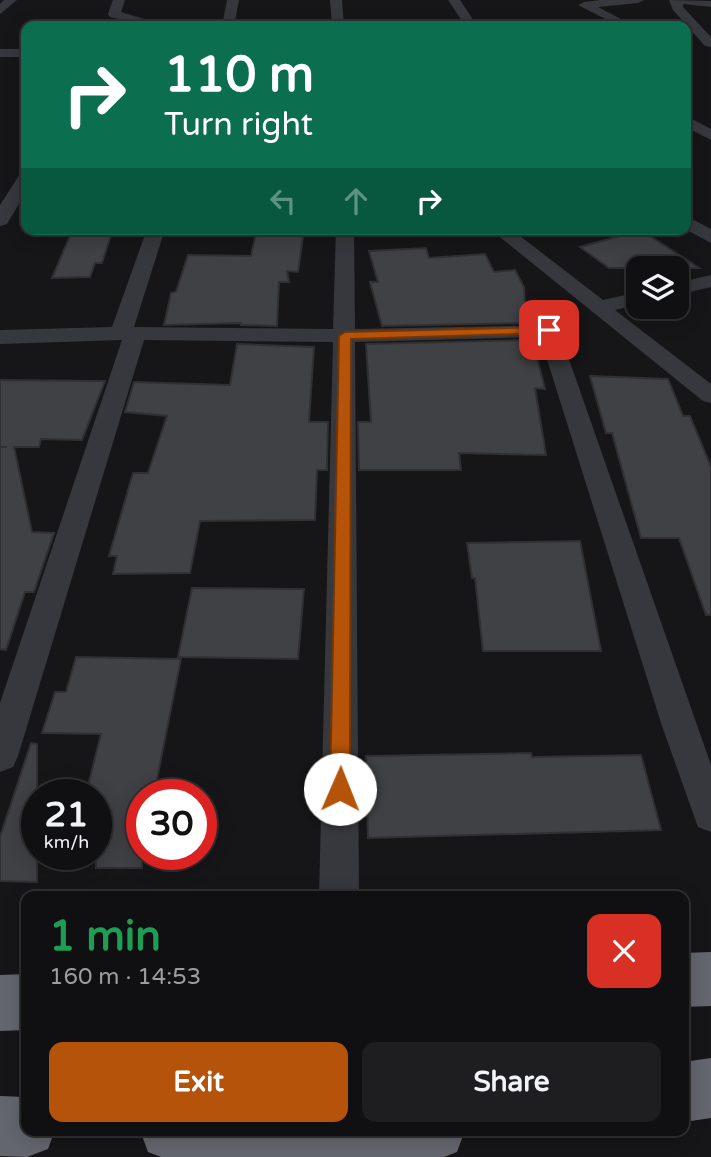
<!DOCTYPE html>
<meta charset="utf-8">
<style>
:root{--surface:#101012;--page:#1e1e20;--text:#f1f3f6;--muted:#9c9d9f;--line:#303032;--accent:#b45309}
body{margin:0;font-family:"Varela Round",sans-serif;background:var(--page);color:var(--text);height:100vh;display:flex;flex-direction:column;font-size:26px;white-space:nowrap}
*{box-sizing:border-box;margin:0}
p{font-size:23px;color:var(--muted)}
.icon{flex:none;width:38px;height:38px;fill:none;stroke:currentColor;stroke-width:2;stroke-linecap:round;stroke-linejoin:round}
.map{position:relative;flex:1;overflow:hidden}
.side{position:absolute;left:21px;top:891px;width:668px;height:245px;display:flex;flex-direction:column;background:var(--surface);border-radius:14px;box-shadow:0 4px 18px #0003,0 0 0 2px var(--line)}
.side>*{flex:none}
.guide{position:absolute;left:21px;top:21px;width:670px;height:214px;border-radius:14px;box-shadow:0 4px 18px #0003,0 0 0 2px var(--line);background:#0b6e4f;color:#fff;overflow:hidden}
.controls{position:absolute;left:626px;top:256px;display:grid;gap:14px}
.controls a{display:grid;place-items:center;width:63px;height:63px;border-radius:14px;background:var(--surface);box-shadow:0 4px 18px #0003,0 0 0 2px var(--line);font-size:35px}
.speed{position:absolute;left:21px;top:779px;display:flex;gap:14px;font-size:35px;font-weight:700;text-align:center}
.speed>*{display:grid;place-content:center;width:91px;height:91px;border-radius:50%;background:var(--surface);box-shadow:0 4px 18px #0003,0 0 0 2px var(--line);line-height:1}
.speed small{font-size:18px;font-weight:400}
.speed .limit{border:10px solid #d22;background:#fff;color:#111}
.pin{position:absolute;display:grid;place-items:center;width:60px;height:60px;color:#fff;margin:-30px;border-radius:14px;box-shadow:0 4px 10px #0006}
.me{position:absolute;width:77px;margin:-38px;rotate:1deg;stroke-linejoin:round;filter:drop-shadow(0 0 5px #0008)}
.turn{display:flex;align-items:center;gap:24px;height:147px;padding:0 28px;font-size:32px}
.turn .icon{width:91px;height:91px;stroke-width:2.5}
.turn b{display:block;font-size:49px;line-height:60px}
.lanes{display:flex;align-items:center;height:66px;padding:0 28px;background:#0003;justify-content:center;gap:35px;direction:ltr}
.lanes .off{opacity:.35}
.round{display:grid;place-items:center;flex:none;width:74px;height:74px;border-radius:14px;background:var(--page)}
.head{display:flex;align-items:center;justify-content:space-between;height:119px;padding:0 28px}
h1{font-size:42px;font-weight:700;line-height:52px;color:#1e9e55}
.primary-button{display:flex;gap:14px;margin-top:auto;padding:14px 28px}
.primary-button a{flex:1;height:80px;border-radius:14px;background:var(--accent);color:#fff;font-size:28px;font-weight:700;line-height:80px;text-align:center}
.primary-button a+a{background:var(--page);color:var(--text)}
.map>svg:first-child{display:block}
.building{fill:#404145;stroke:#303034;stroke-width:2}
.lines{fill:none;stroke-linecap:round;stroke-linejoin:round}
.street{fill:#37383d;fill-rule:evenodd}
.highway{fill:#63666e;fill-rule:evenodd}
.route{fill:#b45309;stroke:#753606;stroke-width:2}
</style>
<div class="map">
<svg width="711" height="1157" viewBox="0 0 711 1157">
<rect width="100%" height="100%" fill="#161618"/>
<g class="building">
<path d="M73,229H113L102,263H95L90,277L52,278Z"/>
<path d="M257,229H304L298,272L287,271L289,282H279L277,326L241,325V323L164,325L171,293L176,292L188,255L251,256Z"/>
<path d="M641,230L699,268H609L580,247Z"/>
<path d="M426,248L429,258L485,254L494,272L515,270L524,287L526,323L382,326L370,282H378L369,251Z"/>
<path d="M527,340L528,357H537L545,389L535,388L546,455L459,453L461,470H359L358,422H371L366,344Z"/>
<path d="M237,344L314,347L309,422H328L327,470H317L315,520L200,521L190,573L113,574L117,556H109L133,473H148L167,416L125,412L134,382L230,385Z"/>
<path d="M590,376L668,379L683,416H690L711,467V615H706L679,538H641L612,433H606Z"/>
<path d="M0,380L105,381L82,440L41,439L39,447H14L32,532L54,533L34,592H25L6,650L0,649V447H7H0Z"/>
<path d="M580,541L601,651H483L475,578H472L467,543Z"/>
<path d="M192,588L304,589L298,659L178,657Z"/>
<path d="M76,657L181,659L154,794H142V868H96V794H86L101,734L42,733L55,692H66Z"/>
<path d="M31,743L37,744V882L0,881V837Z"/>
<path d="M531,753L532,757L641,755L661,830L368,838L366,756Z"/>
</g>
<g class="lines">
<g class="street">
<path d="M4,0H17L0,14V4Z"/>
<path d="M113,0H125L121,12L167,26H148L110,17L108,14Z"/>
<path d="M227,0H239L234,26H222Z"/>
<path d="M330,0H342L344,26H332Z"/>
<path d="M448,0H460L476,24L475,26H446L448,23L462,21Z"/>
<path d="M600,0H644L638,3L598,7L634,26H619L578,5L584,2Z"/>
<path d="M669,0L711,1V7L683,4V7L711,37V47L705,46L673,10Z"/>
<rect x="0" y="49" width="26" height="8"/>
<path d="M686,116L711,129V140L686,127Z"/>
<path d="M26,173V192L7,224L0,226V205L20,174Z"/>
<path d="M686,216L711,229V243L685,229Z"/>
<path d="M147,229H165L134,327L333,329L336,229H354L355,329L557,325L711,765V832L698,827L662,726L540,337L355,342L359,896H319L333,342L144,340L18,756L13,767L0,772V703L122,340L0,344V330L112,327Z"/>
<path d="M490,229H511L603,300L639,292V304L615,310L711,384V403L703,401Z"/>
<path d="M711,275V287L677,295V283Z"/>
</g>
<g class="highway">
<path d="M711,952V1006L684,1007V953Z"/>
<path d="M26,974V1030L0,1031V975Z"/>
<path d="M711,1058V1118L684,1122V1062Z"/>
<path d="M0,1096L26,1097V1130H55L48,1149L27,1157L0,1156Z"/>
<path d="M140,1130H465L457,1152L444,1157H161L148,1152Z"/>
</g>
</g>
<path class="route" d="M549,327L553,328V333L351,339L350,789L347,796L340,798L333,796L330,789L339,336L345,332Z"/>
</svg>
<div class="controls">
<a><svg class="icon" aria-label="layers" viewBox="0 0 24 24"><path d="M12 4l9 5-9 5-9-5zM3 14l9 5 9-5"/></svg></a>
</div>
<div class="speed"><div>21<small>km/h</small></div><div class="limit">30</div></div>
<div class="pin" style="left:549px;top:330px;background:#d93025"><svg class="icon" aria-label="arrive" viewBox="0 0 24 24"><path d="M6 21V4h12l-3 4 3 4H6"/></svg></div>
<svg class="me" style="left:340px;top:789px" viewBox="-20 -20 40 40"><circle r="19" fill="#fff"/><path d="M0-13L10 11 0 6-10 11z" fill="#b45309"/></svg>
<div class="guide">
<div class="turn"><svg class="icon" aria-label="right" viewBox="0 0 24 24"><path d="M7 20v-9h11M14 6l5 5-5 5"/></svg><div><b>110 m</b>Turn right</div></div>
<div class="lanes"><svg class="icon off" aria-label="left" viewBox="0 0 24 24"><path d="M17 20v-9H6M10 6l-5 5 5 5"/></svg><svg class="icon off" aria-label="ahead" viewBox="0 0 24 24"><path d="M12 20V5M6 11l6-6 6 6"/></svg><svg class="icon" aria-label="right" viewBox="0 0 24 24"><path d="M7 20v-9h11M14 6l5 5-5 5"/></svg></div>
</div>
<section class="side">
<div class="head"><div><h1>1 min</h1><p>160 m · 14:53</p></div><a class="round" style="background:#d93025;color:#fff"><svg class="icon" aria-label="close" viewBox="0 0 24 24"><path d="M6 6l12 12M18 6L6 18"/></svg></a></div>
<div class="primary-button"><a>Exit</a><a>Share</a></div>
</section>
</div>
